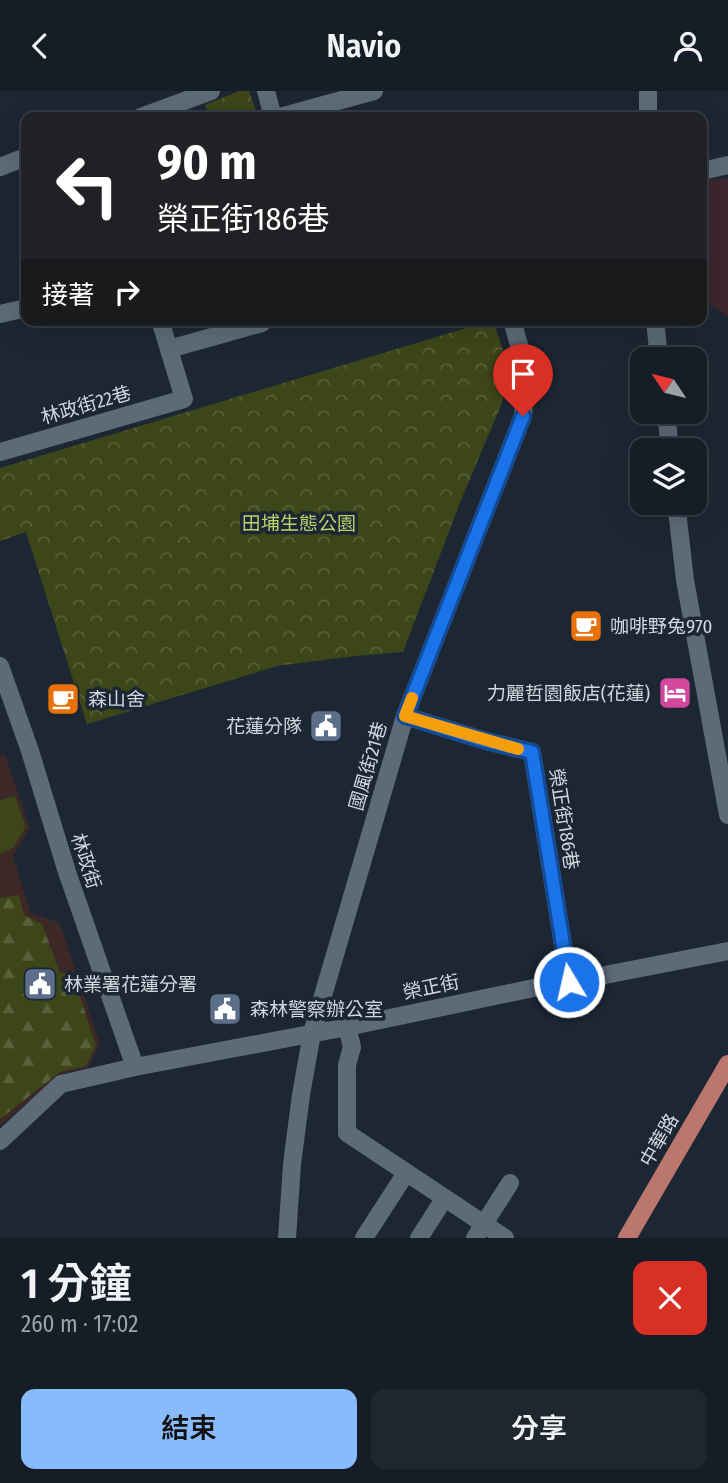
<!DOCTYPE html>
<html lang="zh-TW">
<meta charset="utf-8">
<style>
:root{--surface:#151d26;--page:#1e262e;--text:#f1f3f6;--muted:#9da2a7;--line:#343b43;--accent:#87bbfb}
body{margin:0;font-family:"Fira Sans Condensed","Noto Sans TC",sans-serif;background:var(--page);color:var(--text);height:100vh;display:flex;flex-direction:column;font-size:26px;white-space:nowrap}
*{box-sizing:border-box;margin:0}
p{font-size:23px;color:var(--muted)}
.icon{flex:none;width:38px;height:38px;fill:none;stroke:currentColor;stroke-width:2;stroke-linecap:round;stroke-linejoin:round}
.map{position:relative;height:1147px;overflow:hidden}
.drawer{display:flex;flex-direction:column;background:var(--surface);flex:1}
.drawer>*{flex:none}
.banner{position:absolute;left:21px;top:21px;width:686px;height:214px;border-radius:14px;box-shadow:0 7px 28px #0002,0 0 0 2px var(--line);background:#202124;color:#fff;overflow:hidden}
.needle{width:46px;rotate:305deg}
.fabs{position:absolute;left:630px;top:256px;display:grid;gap:14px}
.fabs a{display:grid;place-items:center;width:77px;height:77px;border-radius:14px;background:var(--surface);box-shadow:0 7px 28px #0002,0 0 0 2px var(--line);font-size:35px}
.pin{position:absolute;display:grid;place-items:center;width:60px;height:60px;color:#fff;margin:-72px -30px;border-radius:50% 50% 50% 0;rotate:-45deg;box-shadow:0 0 7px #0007}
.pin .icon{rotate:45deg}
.me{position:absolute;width:77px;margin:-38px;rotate:351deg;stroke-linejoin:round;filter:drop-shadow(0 0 5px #0008)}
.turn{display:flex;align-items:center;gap:24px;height:147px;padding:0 21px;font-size:32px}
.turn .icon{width:91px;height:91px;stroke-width:2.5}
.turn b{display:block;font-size:49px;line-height:60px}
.then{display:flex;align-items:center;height:66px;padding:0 21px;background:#0003;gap:14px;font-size:26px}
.round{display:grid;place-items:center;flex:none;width:74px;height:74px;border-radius:14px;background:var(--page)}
.overview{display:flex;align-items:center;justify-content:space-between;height:119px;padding:0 21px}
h1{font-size:42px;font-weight:600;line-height:52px}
.button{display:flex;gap:14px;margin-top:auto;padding:14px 21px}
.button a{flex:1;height:80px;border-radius:14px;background:var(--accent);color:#111;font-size:28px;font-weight:600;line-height:80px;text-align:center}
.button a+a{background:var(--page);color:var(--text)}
header{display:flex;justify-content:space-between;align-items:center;height:91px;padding:0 21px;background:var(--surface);font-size:32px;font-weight:600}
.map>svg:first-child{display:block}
.commercial{fill:#3b2827}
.education{fill:#3b272c}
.grass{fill:#3c4618}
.forest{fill:url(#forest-firs)}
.park{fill:url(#park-crowns)}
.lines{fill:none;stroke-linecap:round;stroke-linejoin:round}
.street{stroke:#5d6a78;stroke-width:18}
.secondary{stroke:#5d6a78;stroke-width:18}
.primary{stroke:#bb766e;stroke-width:18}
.route-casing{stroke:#114b97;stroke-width:18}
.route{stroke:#1a73e8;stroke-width:12}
.slow{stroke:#f59e0b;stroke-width:12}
.labels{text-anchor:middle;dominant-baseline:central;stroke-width:7;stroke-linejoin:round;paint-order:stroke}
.street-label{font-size:19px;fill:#cfd7df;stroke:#1c2733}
.park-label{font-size:19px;fill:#bad26c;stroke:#1c2733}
.poi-label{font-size:19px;fill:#cfd7df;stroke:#1c2733;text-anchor:start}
</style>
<header><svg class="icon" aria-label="back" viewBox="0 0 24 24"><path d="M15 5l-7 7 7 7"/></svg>Navio<svg class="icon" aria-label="person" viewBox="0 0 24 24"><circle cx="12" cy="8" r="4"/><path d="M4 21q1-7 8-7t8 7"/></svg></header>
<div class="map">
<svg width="728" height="1147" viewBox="0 0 728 1147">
<defs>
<pattern id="forest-firs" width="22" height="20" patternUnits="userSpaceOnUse" patternTransform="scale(1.75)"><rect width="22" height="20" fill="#3c4618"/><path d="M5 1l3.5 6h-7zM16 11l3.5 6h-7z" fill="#576039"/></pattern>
<pattern id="park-crowns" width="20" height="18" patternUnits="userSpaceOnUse" patternTransform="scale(1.75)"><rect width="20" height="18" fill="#3c4618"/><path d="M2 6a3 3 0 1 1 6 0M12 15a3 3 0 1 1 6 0" fill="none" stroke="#576039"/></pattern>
</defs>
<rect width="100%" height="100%" fill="#1c2733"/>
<path class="commercial" d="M5,663L30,737L13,765L31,822L60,832L100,953L88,977L60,983L0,1035V664Z"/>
<path class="education" d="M728,87V226L702,209V100L709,89Z"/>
<path class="grass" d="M15,705L26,736L13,757L0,763V709Z"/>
<path class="forest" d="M19,804L24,824L42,833L60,882H72L96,954L86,975L60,981L0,1028V807Z"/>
<g class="park">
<path d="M239,0H249L258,26H210L205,14Z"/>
<path d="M493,229L509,278L502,312L461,409L403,561L355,565L277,575L87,633L26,441L0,450V377Z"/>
</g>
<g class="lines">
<g class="street">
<path d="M266,0L273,26"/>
<path d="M141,26L211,0"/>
<path d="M280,26L374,0"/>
<path d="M0,76L26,66"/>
<path d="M702,80L728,74"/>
<path d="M0,223L26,217"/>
<path d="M169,258L262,232"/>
<path d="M0,361L184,308L160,229"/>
<path d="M0,575L30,660L67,781L135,976"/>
<path d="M405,625L486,650L532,661L569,891"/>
<path d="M347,936L352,956L347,974V1042L505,1147"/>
<path d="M0,1050L61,993L135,976L347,936L543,895L569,891L728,860"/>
<path d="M287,1147L292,1073L301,1004L312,942L405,625L523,325L525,303L524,272L512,229"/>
<path d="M364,1147L406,1082"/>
<path d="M419,1147L444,1108"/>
<path d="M475,1147L510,1092"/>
</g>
<g class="secondary">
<path d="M648,26V0"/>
<path d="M655,229L659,268"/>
<path d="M666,320L670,359"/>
<path d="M676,411L685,489L728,724"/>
</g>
<path class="primary" d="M627,1147L728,973"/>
</g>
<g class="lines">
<defs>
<path id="route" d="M523,325L405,625L486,650L532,661L569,891"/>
</defs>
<use href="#route" class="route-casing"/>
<use href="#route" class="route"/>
<path class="slow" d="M412,607L405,625L518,658"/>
</g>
<defs>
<symbol id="cafe-square" viewBox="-11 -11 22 22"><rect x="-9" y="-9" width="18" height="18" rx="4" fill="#e8710a" stroke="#1c2733"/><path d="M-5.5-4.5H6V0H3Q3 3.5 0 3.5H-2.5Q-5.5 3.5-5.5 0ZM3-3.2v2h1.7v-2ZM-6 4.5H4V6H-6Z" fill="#fff"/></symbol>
<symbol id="hotel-square" viewBox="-11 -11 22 22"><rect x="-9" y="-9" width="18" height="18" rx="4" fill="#d1479c" stroke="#1c2733"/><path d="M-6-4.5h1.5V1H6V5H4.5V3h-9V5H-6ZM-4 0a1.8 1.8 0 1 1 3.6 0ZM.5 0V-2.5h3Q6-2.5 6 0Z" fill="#fff"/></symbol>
<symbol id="civic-square" viewBox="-11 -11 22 22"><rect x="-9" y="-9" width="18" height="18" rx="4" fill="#5c6f8a" stroke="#1c2733"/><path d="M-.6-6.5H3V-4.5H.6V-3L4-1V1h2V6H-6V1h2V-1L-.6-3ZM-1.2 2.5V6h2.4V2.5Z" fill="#fff"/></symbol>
</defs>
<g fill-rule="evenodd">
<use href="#cafe-square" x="567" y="516" width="38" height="38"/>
<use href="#hotel-square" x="656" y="583" width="38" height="38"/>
<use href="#cafe-square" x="44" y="589" width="38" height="38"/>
<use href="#civic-square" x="307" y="616" width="38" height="38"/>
<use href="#civic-square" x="21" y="874" width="38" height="38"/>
<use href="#civic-square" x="206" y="899" width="38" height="38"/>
</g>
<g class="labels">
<g class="street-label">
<text transform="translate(86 314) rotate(-16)">林政街22巷</text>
<text transform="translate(368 675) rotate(-74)">國風街21巷</text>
<text transform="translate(564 728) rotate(81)">榮正街186巷</text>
<text transform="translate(86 770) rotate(72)">林政街</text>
<text transform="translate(431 896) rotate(-12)">榮正街</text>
<text transform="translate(659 1049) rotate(-60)">中華路</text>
</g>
<g class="park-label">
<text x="299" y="432">田埔生態公園</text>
</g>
<g class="poi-label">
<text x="610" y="535">咖啡野兔970</text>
<text x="650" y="602" text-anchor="end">力麗哲園飯店(花蓮)</text>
<text x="88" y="608">森山舍</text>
<text x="302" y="635" text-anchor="end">花蓮分隊</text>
<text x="64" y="893">林業署花蓮分署</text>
<text x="250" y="918">森林警察辦公室</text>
</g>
</g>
</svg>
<div class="fabs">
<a><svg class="needle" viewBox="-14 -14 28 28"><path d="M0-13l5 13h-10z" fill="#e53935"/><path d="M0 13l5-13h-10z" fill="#9da2a7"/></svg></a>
<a><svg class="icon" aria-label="layers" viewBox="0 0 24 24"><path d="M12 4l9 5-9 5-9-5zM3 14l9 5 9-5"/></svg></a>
</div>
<div class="pin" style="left:523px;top:325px;background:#d93025"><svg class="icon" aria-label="arrive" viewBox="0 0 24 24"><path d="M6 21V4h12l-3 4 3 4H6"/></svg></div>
<svg class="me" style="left:569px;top:891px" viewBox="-20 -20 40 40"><circle r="17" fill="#1a73e8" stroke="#fff" stroke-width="3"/><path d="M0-11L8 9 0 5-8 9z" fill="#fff"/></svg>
<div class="banner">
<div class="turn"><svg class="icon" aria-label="left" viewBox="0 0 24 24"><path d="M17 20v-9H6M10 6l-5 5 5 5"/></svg><div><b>90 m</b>榮正街186巷</div></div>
<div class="then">接著<svg class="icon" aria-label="right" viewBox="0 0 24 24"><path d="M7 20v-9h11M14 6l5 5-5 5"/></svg></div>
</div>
</div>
<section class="drawer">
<div class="overview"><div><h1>1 分鐘</h1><p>260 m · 17:02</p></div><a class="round" style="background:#d93025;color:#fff"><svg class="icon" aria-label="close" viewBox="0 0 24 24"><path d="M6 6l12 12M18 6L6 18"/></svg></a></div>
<div class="button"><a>結束</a><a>分享</a></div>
</section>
